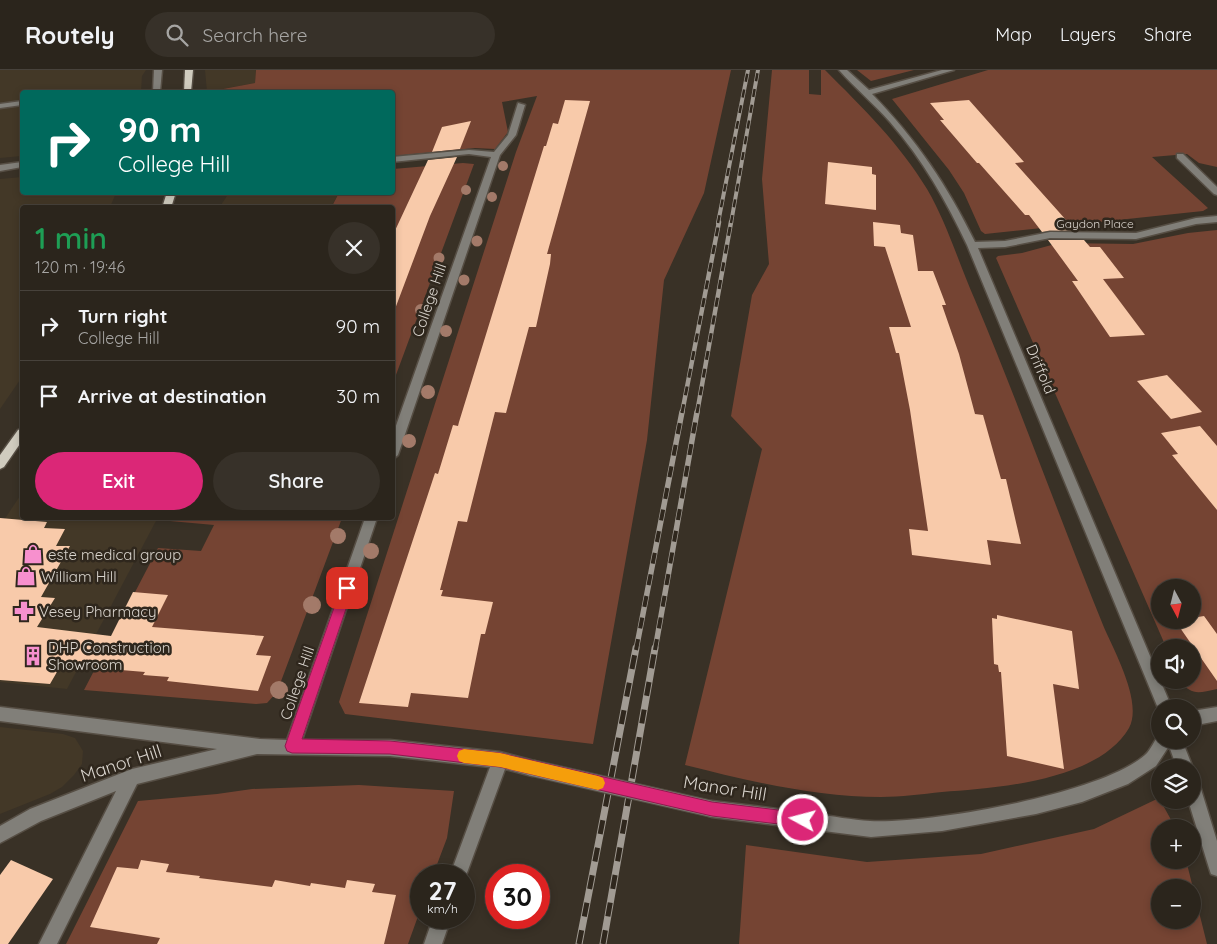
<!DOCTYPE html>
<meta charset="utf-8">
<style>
:root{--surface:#2b251c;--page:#373129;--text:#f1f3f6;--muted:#a6a5a3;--line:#47423b;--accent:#db2777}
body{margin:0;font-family:Quicksand,sans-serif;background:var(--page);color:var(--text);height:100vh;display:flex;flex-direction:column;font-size:19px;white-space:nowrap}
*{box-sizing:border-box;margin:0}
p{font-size:16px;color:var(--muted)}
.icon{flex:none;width:28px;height:28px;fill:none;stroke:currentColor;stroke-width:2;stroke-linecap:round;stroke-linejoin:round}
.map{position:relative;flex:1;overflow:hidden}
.panel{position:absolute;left:20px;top:135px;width:375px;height:315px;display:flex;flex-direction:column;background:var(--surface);border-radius:5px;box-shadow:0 2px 8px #0003,0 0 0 1px var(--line)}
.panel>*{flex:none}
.hud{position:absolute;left:20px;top:20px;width:375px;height:105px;border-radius:5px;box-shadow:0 2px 8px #0003,0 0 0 1px var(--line);background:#00695c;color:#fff;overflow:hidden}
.needle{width:32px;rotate:173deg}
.buttons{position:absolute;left:1151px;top:509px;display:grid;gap:10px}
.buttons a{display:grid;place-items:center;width:50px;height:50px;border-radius:50%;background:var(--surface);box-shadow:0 2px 8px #0003,0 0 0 1px var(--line);font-size:25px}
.speed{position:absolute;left:410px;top:794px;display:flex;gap:10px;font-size:25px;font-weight:700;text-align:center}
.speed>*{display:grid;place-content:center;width:65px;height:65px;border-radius:50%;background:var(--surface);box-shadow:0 2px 8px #0003,0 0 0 1px var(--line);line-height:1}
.speed small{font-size:12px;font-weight:400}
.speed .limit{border:8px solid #d22;background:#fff;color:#111}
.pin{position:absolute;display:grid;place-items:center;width:42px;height:42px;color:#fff;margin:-21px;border-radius:10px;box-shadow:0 2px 8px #0006}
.me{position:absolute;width:55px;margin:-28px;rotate:277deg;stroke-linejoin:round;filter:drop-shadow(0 0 4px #0008)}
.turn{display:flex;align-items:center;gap:18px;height:105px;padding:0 15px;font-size:22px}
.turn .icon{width:65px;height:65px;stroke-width:2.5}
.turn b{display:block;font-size:35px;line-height:42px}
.round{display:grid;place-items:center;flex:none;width:52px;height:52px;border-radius:26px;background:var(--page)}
.head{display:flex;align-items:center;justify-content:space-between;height:85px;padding:0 15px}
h1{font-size:30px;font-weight:600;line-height:38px;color:#1e9e55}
.cta{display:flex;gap:10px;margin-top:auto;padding:10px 15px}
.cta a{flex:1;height:58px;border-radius:30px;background:var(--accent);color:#fff;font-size:20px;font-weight:600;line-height:58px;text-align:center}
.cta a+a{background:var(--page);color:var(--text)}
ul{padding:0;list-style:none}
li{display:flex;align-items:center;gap:15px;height:70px;padding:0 15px;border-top:1px solid var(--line)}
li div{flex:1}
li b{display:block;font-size:19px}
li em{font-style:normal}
header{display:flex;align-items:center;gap:30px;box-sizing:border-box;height:70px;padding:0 25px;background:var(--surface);border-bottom:1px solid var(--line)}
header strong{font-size:24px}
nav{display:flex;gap:28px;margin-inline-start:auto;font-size:18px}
.search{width:350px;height:45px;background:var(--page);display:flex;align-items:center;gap:12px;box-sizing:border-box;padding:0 18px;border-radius:28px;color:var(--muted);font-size:19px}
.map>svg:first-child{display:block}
.built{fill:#433827}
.green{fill:#754433;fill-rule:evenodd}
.building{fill:#f8caaa}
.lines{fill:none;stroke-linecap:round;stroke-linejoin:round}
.minor-casing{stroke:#564e44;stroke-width:3}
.major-casing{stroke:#564e44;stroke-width:3}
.minor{fill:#817f79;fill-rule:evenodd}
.major{fill:#d0ccbf;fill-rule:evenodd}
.rail-far3-casing{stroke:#a19b93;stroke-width:4}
.rail-far2-casing{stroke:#a19b93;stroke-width:4.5}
.rail-far1-casing{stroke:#a19b93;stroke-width:5.5}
.rail-casing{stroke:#a19b93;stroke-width:7}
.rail-far3{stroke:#2f271d;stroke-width:2.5;stroke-dasharray:8;stroke-linecap:butt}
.rail-far2{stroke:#2f271d;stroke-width:3;stroke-dasharray:9;stroke-linecap:butt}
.rail-far1{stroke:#2f271d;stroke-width:4;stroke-dasharray:11;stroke-linecap:butt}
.rail{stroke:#2f271d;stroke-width:5;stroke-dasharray:14;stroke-linecap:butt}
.minor-bridge-casing{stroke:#564e44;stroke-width:18;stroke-linecap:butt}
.minor-bridge{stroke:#817f79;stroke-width:16}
.tree{fill:#a37a69}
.route{fill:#db2777;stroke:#8e194d}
.slow{fill:#f59e0b}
.labels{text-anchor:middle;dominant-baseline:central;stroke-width:5;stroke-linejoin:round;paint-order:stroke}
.far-street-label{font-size:12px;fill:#d8d3cc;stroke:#2f271d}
.street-label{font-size:15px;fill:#d8d3cc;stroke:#2f271d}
.poi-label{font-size:15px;fill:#d8d3cc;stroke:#2f271d;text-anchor:start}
.near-street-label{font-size:18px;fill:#d8d3cc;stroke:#2f271d}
</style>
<header>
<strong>Routely</strong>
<div class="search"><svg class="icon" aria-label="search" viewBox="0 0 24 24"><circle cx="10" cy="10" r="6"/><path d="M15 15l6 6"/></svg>Search here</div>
<nav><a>Map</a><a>Layers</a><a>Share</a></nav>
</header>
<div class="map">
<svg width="1217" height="874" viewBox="0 0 1217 874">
<rect width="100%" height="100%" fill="#393126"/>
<g class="built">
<path d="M0,0H146L142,6L141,22H22V86L0,88Z"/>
<path d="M205,0H256L255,13L207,22Z"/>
<path d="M22,107V122L116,123L110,137L22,138V307L0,339V109Z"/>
<path d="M229,123H339L331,137L219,138Z"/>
<path d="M22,423V448H172L170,451L157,449L67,619L0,612V456Z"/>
<path d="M0,657L63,664L75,668L83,681L82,694L74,705L62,717L50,724L0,744Z"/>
</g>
<g class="green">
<path d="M256,0H731L704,123L664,210L647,370L593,674L345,644L339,632L516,82L537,26L502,32L508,62L495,79L475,78L393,86L392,22H207L255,13Z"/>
<path d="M772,0H809V24L821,25V0H825C862,37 900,74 927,119C947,153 959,194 975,230C1020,337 1059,447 1103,555C1114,581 1143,632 1129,658C1098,711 997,718 942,722C922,724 901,727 881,727C815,727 749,711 685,695L762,379L731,346L752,225L769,194L762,109Z"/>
<path d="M857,0H914L871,11Z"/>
<path d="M988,0H1217V97L1199,93L1187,84L1152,87L1208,138L1203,141L985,164L981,161L964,123L949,100L892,29Z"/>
<path d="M463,93L474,94L393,313L392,138H331L339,123L392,122L393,99Z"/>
<path d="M1217,160V619C1198,623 1192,626 1179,610H1192V578L1166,577L996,188L998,186L1022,183L1059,173L1133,174L1188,163ZM1160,518H1192V550H1160Z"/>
<path d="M172,448H342L277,622L267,633L256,634L84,620L158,478L201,481L214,455L170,451Z"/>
<path d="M359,715L454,721L447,768L433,805H421V838L408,874H66L138,731L217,724L252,719Z"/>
<path d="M1159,728L1175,757L1160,758V790H1186L1207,874H739L746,775L867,792L981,784L1094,759ZM1160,818H1192V850H1160Z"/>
</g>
<g class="building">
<path d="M565,30L590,31L547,184H551L550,194L536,257H529L506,343L495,342L467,452L458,451L440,520H443L441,526L493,532L485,564H481L468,628L411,623L408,637L359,633L435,403L438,404L453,355L458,356L459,352L544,76H546L553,53L558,54Z"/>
<path d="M969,30L1024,92L1015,93L1075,160L1042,162L1029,145H1025L979,93H977L940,50H944L930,33Z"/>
<path d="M471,51L460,79L432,82L442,57Z"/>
<path d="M457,87L430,146L395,239H392V167L428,90Z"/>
<path d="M828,92L872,97V104L876,105V140L825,134Z"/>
<path d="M873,152L900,155L901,163L913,165L918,201H933L946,235H942L959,284L975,344L983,345L1001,409H1006L1021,474L987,470L991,495L912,485L909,459L928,461L910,340L899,283H896L889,257H911L885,177L874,176Z"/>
<path d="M1048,170H1084L1090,177H1100L1124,208L1103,209L1145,265L1110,267L1072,211H1078Z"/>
<path d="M1167,305L1202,342L1171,349L1137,311Z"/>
<path d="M1200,356L1217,376V440L1172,385L1178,384L1161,363Z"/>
<path d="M0,448L47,452L44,458L65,459L56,476H70L41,527L55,528L37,557L111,566L133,522L168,525L152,557L264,566L256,585L271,586L258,621L167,611L169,607L143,605L145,602L61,595L50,614L0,610Z"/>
<path d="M997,545L1072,561L1079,619L1053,614L1064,699L1007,686L1001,602H999L998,595L994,594L992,548L997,549Z"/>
<path d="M1204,546L1217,564V611L1176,552L1192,550V548Z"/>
<path d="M11,790L53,809L8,874H0V805Z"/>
<path d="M141,790L169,794L166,802L200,806L199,808L272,817L275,810L310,816L311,813L345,818L347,810L375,814L372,822L396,825L384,874H157L160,868L90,857L117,797L138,799Z"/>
</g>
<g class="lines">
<defs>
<g id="minor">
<path d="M154,0H162L160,22H153Z"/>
<path d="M839,0H847L869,20L942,0H954L872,24C917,70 947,115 975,172L1005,171L1050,162L1136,163L1196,148L1217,146V152L1196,154L1136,169L1050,168L1005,177L978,178L1172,638H1160V643L967,175C946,131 923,90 890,52C874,34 855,18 839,0Z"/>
<path d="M22,31V35L0,38V34Z"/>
<path d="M518,33L525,35L516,65L500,85L398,385L392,390V367L491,87L469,84L392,92V87L469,80L494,82L508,65Z"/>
<path d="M1177,84H1183L1217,117V125L1214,124L1177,88Z"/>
<path d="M22,92V97L0,101V95Z"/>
<path d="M365,448H377L302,670H390L500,682L538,692L540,698L538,704L532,706L505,699L464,811V805H450L490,697L390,686L257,684L137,714L57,874H39L116,721L41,751L0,773V756L30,739L132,699L217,679L0,651V637L260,669L287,670Z"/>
<path d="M1217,637V651L1192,656V641Z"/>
<path d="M1160,664V670H1182L1193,698L1192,699L1177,698L1169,676L1156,696L1128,714L1082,732L1036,744L942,761L871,767L712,747L706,745L704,739L706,733L712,731C746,735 780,739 814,744C833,746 852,750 870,751C929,754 1101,724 1145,685C1151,680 1154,670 1160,664Z"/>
<path d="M1192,708L1198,710L1200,716L1217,771V806L1211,804L1209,798L1188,730H1192Z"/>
<path d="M433,848H451L442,874H424Z"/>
</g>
<g id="major">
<path d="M185,0H193L191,22H184Z"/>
<path d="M167,122H176L171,138H162Z"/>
<path d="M22,358V371L4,397L0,399V385L18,360Z"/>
</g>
</defs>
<use href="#minor" class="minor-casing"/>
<use href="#major" class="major-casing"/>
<use href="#minor" class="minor"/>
<use href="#major" class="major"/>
<defs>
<g id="rail-far3">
<path d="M718,153L748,0"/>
<path d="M731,153L758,0"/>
</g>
<g id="rail-far2">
<path d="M682,343L719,152"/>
<path d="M697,343L731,152"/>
</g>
<g id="rail-far1">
<path d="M636,580L682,342"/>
<path d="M655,580L697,342"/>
</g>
<g id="rail">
<path d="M579,874L636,578"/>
<path d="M603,874L655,578"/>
</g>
</defs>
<use href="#rail-far3" class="rail-far3-casing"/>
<use href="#rail-far2" class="rail-far2-casing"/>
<use href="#rail-far1" class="rail-far1-casing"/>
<use href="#rail" class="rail-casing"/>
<use href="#rail-far3" class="rail-far3"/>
<use href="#rail-far2" class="rail-far2"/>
<use href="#rail-far1" class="rail-far1"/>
<use href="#rail" class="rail"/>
<defs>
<path id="minor-bridge" d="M532,698L712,739"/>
</defs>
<use href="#minor-bridge" class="minor-bridge-casing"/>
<use href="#minor-bridge" class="minor-bridge"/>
</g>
<g class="tree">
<circle cx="503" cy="96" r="5"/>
<circle cx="466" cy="120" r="5"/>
<circle cx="492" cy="127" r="5"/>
<circle cx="477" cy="171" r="5.5"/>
<circle cx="439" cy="188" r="5.5"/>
<circle cx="464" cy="210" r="5.5"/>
<circle cx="421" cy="240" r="6"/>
<circle cx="446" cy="261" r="6"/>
<circle cx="428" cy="322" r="7"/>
<circle cx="409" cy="371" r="7"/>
<circle cx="338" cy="466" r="8"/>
<circle cx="371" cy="481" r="8"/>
<circle cx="312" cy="535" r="9"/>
<circle cx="279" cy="620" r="9"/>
</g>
<path class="route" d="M347,512L351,514L353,518L302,669L390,671L500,683L712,732L803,743L809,745L811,750L809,755L803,757L712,746L500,697L390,684L292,683L287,681L285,676L341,518L343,514Z"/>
<path class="slow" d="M464,679L500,683L598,706L603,708L605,713L603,718L598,720L500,697L464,693L459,691L457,686L459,681Z"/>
<defs>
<symbol id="shop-bare" viewBox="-9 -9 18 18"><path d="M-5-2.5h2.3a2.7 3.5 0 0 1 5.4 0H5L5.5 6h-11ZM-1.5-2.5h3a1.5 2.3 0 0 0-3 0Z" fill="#f790ce" stroke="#2f271d" stroke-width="2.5" paint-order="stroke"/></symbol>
<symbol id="pharmacy-bare" viewBox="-9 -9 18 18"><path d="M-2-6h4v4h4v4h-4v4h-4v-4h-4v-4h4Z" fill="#f790ce" stroke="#2f271d" stroke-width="2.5" paint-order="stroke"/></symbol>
<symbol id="building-bare" viewBox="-9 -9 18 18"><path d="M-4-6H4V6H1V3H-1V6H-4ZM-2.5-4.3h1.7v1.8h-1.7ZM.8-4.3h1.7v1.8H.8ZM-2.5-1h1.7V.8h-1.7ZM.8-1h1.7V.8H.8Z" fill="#f790ce" stroke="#2f271d" stroke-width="2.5" paint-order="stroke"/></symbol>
</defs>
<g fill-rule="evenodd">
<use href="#shop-bare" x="19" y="470" width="28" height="28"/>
<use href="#shop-bare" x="12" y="492" width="28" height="28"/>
<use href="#pharmacy-bare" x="10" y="527" width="28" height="28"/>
<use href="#building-bare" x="19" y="572" width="28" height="28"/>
</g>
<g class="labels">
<g class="far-street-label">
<text x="1095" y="153">Gaydon Place</text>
</g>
<g class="street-label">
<text transform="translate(429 230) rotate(-71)">College Hill</text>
<text transform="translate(1041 299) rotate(67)">Driffold</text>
<text transform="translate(297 613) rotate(-71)">College Hill</text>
</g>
<g class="poi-label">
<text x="48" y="484">este medical group</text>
<text x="41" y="506">William Hill</text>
<text x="39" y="541">Vesey Pharmacy</text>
<text x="48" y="577">DHP Construction<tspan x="48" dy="17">Showroom</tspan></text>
</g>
<g class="near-street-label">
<text transform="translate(121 693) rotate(-18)">Manor Hill</text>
<text transform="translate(725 718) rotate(9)">Manor Hill</text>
</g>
</g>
</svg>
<div class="buttons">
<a><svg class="needle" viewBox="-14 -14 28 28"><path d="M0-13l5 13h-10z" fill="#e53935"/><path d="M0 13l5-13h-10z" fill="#a6a5a3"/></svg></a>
<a><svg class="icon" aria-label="sound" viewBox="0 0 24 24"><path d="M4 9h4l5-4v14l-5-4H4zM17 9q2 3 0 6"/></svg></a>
<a><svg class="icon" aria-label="search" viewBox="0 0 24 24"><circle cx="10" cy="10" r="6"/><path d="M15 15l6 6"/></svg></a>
<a><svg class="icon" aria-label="layers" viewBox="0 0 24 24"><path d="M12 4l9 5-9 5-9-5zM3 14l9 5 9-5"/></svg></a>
<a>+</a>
<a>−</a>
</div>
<div class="speed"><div>27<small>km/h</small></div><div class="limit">30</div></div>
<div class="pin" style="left:347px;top:518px;background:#d93025"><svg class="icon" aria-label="arrive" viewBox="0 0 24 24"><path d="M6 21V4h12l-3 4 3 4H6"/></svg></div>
<svg class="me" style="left:803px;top:750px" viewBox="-20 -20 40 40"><circle r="17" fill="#db2777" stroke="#fff" stroke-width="3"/><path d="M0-11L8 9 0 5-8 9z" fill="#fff"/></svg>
<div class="hud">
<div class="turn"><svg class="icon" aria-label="right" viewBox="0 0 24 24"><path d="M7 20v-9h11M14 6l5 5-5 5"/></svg><div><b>90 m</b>College Hill</div></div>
</div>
<section class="panel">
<div class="head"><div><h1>1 min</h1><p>120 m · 19:46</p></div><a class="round"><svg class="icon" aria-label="close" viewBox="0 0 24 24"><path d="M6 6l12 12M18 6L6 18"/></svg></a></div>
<ul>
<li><svg class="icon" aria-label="right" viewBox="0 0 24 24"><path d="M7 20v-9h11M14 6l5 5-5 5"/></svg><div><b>Turn right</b><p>College Hill</p></div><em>90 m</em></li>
<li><svg class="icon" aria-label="arrive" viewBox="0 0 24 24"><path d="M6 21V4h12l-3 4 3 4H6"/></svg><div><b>Arrive at destination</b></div><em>30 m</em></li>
</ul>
<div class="cta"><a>Exit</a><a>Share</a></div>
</section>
</div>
